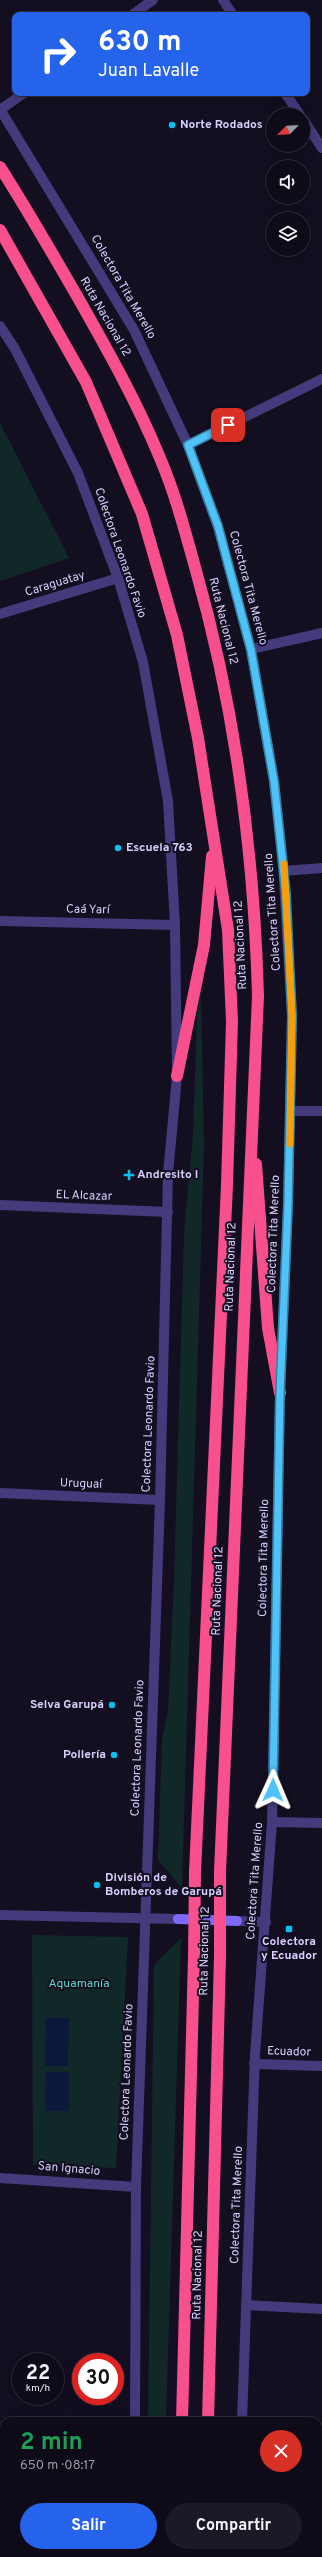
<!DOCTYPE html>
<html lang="es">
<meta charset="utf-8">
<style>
:root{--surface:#0e0a18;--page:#1c1825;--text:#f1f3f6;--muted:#9b9aa2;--line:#2e2b37;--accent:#2563eb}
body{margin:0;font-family:Overpass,sans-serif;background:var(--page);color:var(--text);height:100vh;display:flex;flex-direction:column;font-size:15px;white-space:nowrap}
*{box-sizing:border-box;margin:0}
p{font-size:13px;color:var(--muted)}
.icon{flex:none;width:22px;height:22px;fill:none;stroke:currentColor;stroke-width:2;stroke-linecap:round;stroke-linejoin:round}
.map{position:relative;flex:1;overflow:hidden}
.sheet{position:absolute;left:0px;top:2417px;width:322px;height:140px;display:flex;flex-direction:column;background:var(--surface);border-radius:12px 12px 0 0;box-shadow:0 4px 16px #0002,0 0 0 1px var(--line)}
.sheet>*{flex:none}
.guide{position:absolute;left:12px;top:12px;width:298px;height:84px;border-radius:8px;box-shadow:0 4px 16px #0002,0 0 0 1px var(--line);background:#2563eb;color:#fff;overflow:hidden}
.needle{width:26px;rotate:245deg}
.buttons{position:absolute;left:266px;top:108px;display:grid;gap:8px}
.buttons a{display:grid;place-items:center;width:44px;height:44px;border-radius:50%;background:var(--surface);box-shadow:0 4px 16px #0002,0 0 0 1px var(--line);font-size:20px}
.speed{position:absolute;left:12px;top:2353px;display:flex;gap:8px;font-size:20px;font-weight:700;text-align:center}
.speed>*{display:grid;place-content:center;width:52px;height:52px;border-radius:50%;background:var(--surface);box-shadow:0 4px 16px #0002,0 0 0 1px var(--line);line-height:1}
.speed small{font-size:10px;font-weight:400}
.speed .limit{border:6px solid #d22;background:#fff;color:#111}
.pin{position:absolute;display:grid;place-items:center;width:34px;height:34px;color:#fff;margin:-17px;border-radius:8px;box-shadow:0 2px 6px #0006}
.me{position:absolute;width:44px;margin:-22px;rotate:1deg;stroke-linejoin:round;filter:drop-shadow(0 0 3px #0008)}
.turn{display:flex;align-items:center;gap:14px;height:84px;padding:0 20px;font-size:18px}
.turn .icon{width:52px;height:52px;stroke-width:2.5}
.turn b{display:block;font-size:28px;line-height:34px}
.round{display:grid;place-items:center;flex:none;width:42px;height:42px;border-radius:21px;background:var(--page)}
.overview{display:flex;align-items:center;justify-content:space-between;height:68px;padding:0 20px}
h1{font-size:24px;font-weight:700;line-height:30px;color:#1e9e55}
.action{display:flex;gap:8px;margin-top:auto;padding:8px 20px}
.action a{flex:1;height:46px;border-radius:24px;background:var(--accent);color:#fff;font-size:16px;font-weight:700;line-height:46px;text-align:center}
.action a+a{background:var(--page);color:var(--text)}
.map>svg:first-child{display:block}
.green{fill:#112829}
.water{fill:#0b173b}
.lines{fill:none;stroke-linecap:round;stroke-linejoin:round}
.street{stroke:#443b7d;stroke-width:10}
.secondary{stroke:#7d6af9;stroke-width:10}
.highway{stroke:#f84f8d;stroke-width:12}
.highway-bridge{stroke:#f84f8d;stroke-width:12}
.route-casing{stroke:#337fa1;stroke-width:10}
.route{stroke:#4fc3f7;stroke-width:7}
.slow{stroke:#f59e0b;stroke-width:7}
.poi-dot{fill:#0abeed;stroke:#130e20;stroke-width:1.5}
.labels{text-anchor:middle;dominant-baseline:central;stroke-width:4;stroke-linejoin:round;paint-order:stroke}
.poi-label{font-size:12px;font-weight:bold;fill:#d9cffd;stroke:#130e20;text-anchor:start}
.street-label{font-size:12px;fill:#d9cffd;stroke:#130e20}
.park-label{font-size:12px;fill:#5ed9c8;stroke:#130e20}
</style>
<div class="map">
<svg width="322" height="2557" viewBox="0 0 322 2557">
<rect width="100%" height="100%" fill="#130e20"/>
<g class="green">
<path d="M0,423L69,558L0,581Z"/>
<path d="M201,987L204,1146L182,1888L158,1860L162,1738L168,1710L174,1581L184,1233L193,1134L197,1018Z"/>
<path d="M32,1935L128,1937L116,2168L33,2165Z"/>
<path d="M181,1938L166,2421H148L154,1965Z"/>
</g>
<g class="water">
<path d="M46,2018H69L68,2066H45Z"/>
<path d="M46,2072H69V2111H45Z"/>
</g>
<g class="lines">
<g class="street">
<path d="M223,0L233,15"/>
<path d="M132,15L153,0"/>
<path d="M285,93L300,115"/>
<path d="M0,109L134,330L188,445L218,527L251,649L274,781L283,863L292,1016L288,1205L280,1393L272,1822L255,2055L242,2421"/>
<path d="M0,110L24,93"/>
<path d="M303,119L322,148"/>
<path d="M0,326L15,349L78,473L118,578L143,662L168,801L175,925L177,1076L168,1174L160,1500L136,2187L135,2421"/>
<path d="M188,445L322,379"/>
<path d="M0,614L118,578"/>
<path d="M251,649L322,633"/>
<path d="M284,871L322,868"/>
<path d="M0,921L175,925"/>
<path d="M290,1111H322"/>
<path d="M0,1205L168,1212"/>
<path d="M0,1493L160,1500"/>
<path d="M272,1822L322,1823"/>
<path d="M0,1915L178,1919"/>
<path d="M237,1921L266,1922"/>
<path d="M254,2064L322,2066"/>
<path d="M0,2178L136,2187"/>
<path d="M246,2305L322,2309"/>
<path d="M134,2557V2553"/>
<path d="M238,2557V2553"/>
</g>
<path class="secondary" d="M178,1919L237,1921"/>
<g class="highway">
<path d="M0,167C27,209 52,253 77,296C107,349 137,402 160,458C175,493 185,531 195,567C235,707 254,850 258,996L220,1872"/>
<path d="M0,230L86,382L142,514L177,635L198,738L228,930L232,1021L227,1185L195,1872"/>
<path d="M177,1076L204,945L212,856"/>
<path d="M256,1164L268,1328L280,1393"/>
<path d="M182,2421L194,1956"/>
<path d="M208,2421L220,1956"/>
<path d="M141,2553L142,2557"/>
<path d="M178,2557V2553"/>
<path d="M206,2557V2553"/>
</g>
<g class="highway-bridge">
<path d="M194,1956L195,1872"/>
<path d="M220,1956V1872"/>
</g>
</g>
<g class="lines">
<defs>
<path id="route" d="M228,425L188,445L218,526L251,650L274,781L286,894L292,1016L288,1205L280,1393L273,1790"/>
</defs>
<use href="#route" class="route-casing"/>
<use href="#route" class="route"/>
<path class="slow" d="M284,864L292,1016L290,1144"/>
</g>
<g class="poi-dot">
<circle cx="172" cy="125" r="4"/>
<circle cx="118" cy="848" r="4"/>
<path d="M127 1169h4v4h4v4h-4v4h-4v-4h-4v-4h4z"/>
<circle cx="112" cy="1705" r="4"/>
<circle cx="114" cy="1755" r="4"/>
<circle cx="97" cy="1885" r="4"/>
<rect x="285" y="1925" width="8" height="8" rx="2"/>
</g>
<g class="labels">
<g class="poi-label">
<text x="180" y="125">Norte Rodados</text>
<text x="126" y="848">Escuela 763</text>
<text x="137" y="1175">Andresito I</text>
<text x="104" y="1705" text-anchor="end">Selva Garupá</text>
<text x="106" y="1755" text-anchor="end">Pollería</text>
<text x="105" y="1878">División de<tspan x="105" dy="14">Bomberos de Garupá</tspan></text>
<text x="289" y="1942" text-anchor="middle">Colectora<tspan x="289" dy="14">y Ecuador</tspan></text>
</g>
<g class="street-label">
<text transform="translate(123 287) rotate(60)">Colectora Tita Merello</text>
<text transform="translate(105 317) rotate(60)">Ruta Nacional 12</text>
<text transform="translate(120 553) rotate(71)">Colectora Leonardo Favio</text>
<text transform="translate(55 584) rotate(-17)">Caraguatay</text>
<text transform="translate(248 588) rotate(75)">Colectora Tita Merello</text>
<text transform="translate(223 621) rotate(76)">Ruta Nacional 12</text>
<text transform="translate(88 910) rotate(1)">Caá Yarí</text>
<text transform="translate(273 912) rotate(-94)">Colectora Tita Merello</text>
<text transform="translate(241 945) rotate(-93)">Ruta Nacional 12</text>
<text transform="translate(84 1196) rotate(2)">EL Alcazar</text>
<text transform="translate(274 1234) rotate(-88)">Colectora Tita Merello</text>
<text transform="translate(231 1267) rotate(-88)">Ruta Nacional 12</text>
<text transform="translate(149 1424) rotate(-88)">Colectora Leonardo Favio</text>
<text transform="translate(81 1484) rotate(2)">Uruguaí</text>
<text transform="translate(264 1558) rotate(-89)">Colectora Tita Merello</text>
<text transform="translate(218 1591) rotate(-88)">Ruta Nacional 12</text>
<text transform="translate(138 1748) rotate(-88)">Colectora Leonardo Favio</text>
<text transform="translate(255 1881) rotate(-86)">Colectora Tita Merello</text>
<text transform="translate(205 1951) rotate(-89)">Ruta Nacional 12</text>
<text transform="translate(289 2052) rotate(2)">Ecuador</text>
<text transform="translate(127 2072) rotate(-88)">Colectora Leonardo Favio</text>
<text transform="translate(69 2169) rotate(5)">San Ignacio</text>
<text transform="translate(237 2205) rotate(-88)">Colectora Tita Merello</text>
<text transform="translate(198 2275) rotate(-89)">Ruta Nacional 12</text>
</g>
<g class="park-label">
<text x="79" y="1984">Aquamanía</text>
</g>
</g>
</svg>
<div class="buttons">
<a><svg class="needle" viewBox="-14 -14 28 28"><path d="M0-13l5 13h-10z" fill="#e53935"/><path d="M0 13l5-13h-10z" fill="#9b9aa2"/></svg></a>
<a><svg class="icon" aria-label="sound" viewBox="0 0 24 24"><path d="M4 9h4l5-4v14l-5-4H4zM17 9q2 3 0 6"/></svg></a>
<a><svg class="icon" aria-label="layers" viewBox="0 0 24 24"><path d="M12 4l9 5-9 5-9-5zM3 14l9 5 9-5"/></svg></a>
</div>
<div class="speed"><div>22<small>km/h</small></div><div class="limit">30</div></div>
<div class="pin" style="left:228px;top:425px;background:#d93025"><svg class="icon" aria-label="arrive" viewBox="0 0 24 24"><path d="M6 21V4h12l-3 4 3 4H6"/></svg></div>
<svg class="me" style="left:273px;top:1790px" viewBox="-20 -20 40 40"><path d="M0-17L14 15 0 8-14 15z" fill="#4fc3f7" stroke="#fff" stroke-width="4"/></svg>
<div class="guide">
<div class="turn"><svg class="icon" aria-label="right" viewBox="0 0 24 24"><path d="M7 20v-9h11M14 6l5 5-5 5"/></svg><div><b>630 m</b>Juan Lavalle</div></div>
</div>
<section class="sheet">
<div class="overview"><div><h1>2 min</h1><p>650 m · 08:17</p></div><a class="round" style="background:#d93025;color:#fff"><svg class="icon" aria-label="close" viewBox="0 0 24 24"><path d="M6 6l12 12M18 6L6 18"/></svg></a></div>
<div class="action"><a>Salir</a><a>Compartir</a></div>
</section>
</div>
